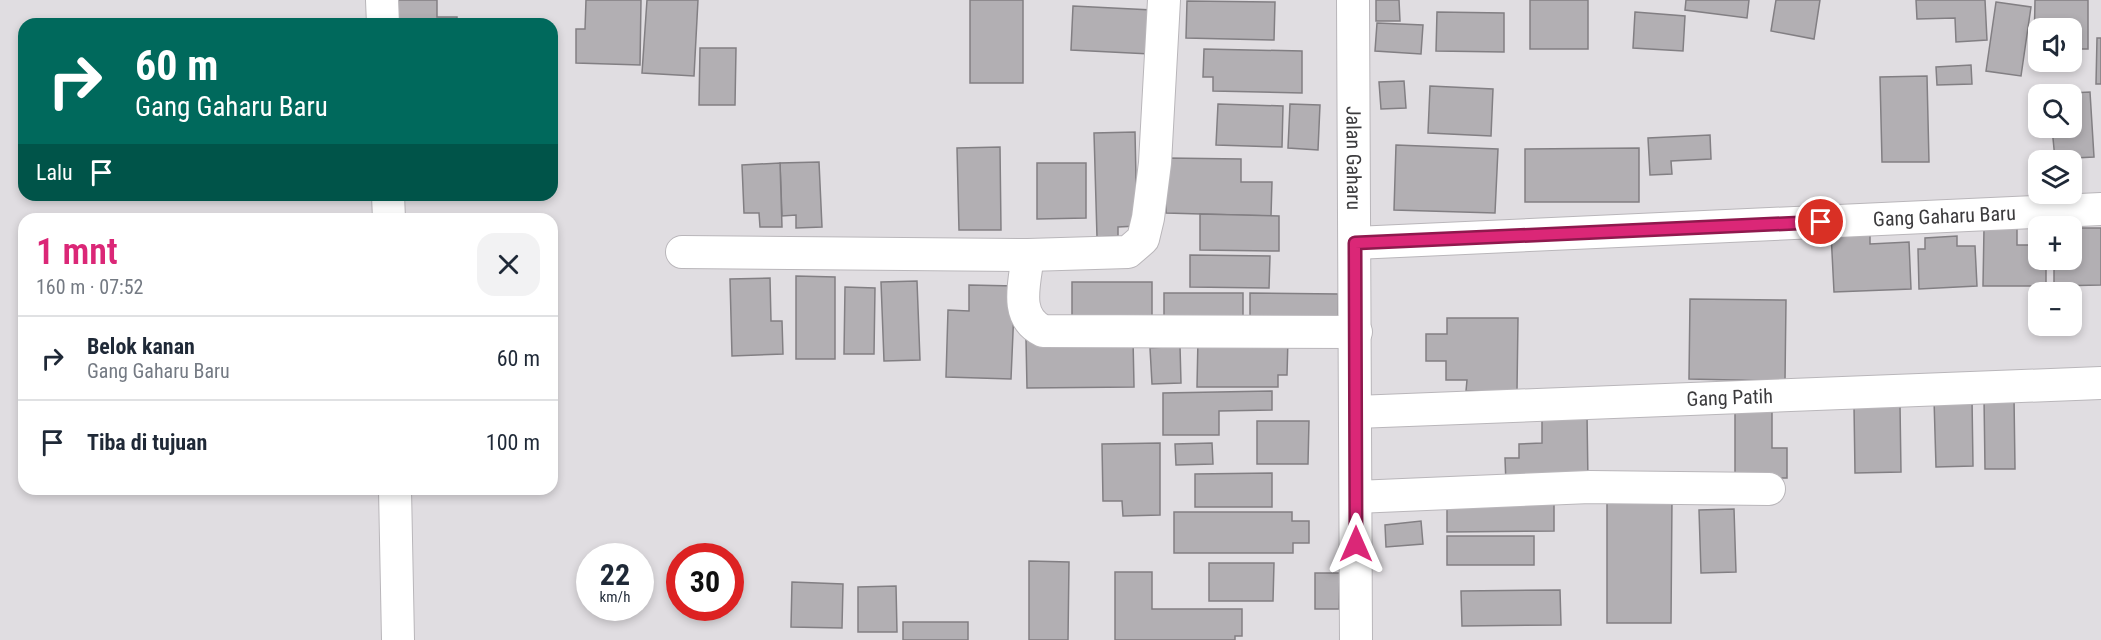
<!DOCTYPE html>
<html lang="id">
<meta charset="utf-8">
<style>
:root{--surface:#fff;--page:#f2f2f3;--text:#1f2937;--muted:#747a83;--line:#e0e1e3;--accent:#db2777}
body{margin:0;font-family:"Roboto Condensed",sans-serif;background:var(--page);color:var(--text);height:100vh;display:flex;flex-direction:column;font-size:22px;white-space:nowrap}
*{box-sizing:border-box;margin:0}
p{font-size:20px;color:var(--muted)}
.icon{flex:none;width:33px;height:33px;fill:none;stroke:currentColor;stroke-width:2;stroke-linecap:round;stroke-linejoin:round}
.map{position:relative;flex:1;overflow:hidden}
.sheet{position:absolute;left:18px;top:213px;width:540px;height:282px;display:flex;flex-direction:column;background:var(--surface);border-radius:18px;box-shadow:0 3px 9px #0003}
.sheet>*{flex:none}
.banner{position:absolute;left:18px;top:18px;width:540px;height:183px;border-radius:18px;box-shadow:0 3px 9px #0003;background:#00695c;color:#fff;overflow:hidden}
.tools{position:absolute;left:2028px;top:18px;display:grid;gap:12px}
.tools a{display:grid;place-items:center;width:54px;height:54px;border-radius:12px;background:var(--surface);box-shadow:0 3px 9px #0003;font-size:30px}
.speed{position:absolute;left:576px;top:543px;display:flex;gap:12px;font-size:30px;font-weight:700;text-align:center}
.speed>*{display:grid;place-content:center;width:78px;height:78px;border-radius:50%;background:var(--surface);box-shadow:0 3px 9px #0003;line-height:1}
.speed small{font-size:15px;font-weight:400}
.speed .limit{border:9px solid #d22;background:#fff;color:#111}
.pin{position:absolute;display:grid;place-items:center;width:51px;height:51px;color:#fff;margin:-26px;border:3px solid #fff;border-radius:50%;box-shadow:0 2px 6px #0007}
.me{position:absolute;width:66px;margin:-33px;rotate:0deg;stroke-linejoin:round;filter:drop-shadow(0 0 4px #0008)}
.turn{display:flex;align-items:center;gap:21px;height:126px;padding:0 18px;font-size:27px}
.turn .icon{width:78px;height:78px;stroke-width:2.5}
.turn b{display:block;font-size:42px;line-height:51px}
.then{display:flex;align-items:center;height:57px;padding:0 18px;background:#0003;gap:12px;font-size:22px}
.round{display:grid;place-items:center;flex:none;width:63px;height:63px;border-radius:18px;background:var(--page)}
.summary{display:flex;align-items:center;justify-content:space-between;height:102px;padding:0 18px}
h1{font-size:36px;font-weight:600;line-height:45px;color:var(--accent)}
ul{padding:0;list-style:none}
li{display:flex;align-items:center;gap:18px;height:84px;padding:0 18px;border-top:2px solid var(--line)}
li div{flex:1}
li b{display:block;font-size:22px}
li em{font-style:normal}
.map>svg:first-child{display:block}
.building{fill:#b2afb3;stroke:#827f83;stroke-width:1.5}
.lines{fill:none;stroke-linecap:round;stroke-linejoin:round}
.minor-casing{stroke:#b9b6ba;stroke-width:34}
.minor{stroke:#fff;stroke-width:32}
.route-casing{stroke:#8e194d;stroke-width:15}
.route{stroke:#db2777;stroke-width:10}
.labels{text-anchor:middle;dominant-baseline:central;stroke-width:4.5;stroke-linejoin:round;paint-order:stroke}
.street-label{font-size:20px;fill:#3c3b3d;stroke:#e0dde1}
</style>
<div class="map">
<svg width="2101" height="640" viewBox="0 0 2101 640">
<rect width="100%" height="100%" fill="#e0dde1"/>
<g class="building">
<path d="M398,0H437V17H457V24H398Z"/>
<path d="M586,0H641L640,65L576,63V29H585Z"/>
<path d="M647,0H698L694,76L642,73Z"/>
<rect x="970" y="0" width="53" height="83"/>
<path d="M1376,0H1399L1400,21H1376Z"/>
<rect x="1530" y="0" width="58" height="49"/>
<path d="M1686,0H1749L1747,18L1685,10Z"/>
<path d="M1776,0H1820L1814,39L1771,31Z"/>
<path d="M1916,0H1985L1987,40L1956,42L1955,18L1917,19Z"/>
<path d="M2035,0H2088V49H2072V28H2038V49H2034Z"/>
<path d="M1187,1L1275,2L1274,40L1186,38Z"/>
<path d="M1996,2L2031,7L2021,76L1986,71Z"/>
<path d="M1073,6L1152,10L1150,54L1071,50Z"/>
<path d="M1437,12L1504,13V52L1436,51Z"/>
<path d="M1635,12L1685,16L1683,51L1633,48Z"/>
<path d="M1377,23L1423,25L1421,54L1375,51Z"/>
<path d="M2097,38H2101V84H2096Z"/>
<path d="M700,48H736L735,105H699Z"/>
<path d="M1204,49L1302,51V93L1213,91V77H1203Z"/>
<path d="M1971,65L1972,84L1937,85L1936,67Z"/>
<path d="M1927,76L1929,162H1882L1880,77Z"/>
<path d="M1404,81L1406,108L1381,109L1379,82Z"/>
<path d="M1430,86L1493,89L1491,136L1428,133Z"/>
<path d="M2090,92L2094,157L2055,159L2052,128H2072V94H2050Z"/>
<path d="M1218,104L1283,106L1282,147L1216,145Z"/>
<path d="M1290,104L1320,105L1318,150L1288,148Z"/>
<path d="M1135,132L1137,226L1118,227V236L1097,237L1094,133Z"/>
<path d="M1710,135L1711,159L1671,161L1672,174L1650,175L1648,138Z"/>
<path d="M1396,145L1498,149L1495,213L1394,210Z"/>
<path d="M1000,147L1001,230H959L957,148Z"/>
<path d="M1639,148V202H1525V149Z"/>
<path d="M1167,158L1241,159V182H1272L1271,216L1166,213Z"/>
<path d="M819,162L822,227L796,228V215L782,216L780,163Z"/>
<path d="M780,163L782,227H760L759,213H744L742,165Z"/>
<path d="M1037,163H1086V218L1037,219Z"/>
<path d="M1200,214L1279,216V251L1200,250Z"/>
<path d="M1984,228H2017V245H2038V260H2046V286H1983Z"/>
<path d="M2072,228H2101V285L2054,286V260H2072Z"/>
<path d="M1870,231V244L1909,242L1911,289L1834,292L1831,233Z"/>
<path d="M1957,236V246H1975L1977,286L1919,289L1918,249H1925V238Z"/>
<path d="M1190,255L1270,256L1269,288L1190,287Z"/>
<path d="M796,276L835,277V359H796Z"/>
<path d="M770,278L771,321H782L783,354L732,356L730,279Z"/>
<path d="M917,281L920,360L884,361L881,282Z"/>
<path d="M1072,282H1152V321L1072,322Z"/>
<path d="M969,285L1015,286L1011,379L946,377L948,310L969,311Z"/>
<path d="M845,287L875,288L874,354H844Z"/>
<rect x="1164" y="293" width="79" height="29"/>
<path d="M1250,293L1338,294V322L1250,321Z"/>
<path d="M1690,299L1786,300L1785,381L1689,379Z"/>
<path d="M1447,318H1518L1517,391H1466L1467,380H1446V361H1426V334H1447Z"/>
<path d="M1133,338L1134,387L1027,388L1026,339Z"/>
<path d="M1198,338H1288L1287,375H1278V387H1197Z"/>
<path d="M1180,346L1181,383L1152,384L1150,348Z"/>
<path d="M1272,391V410L1219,411V435H1163V393Z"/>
<path d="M1984,397H2014L2015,469H1985Z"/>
<path d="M1972,398L1973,466L1936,467L1934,399Z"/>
<path d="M1735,401H1772V448H1787V478H1735Z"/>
<path d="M1900,405L1901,472L1855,473L1854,406Z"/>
<path d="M1542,414H1587L1588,482L1506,484L1505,458H1519V444L1542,443Z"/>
<path d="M1257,421H1309L1308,464H1257Z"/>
<path d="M1160,443V515L1123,516L1122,501H1103L1102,444Z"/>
<path d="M1212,443L1213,464L1176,465L1175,444Z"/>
<path d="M1272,473V507H1195V474Z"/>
<path d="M1554,495V531L1447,532V496Z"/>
<path d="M1607,498H1672L1671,623H1607Z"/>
<path d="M1734,509L1736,572L1701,573L1699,510Z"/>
<path d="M1174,512H1292V521H1309V543H1293V553H1174Z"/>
<path d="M1421,521L1423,544L1386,547L1385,525Z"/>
<rect x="1447" y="536" width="87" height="29"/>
<path d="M1029,561L1069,562L1068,640H1029Z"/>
<path d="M1209,563H1274L1273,601H1209Z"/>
<path d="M1115,572H1152V609H1242V636H1235V640H1115Z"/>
<path d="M1315,573H1340L1339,609H1315Z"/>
<path d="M792,582L843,584L842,628L791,627Z"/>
<path d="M896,586L897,632H858V587Z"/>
<path d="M1560,590L1561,625L1462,626L1461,591Z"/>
<rect x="903" y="622" width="65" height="18"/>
</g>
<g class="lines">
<defs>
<g id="minor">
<path d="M382,0L383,24"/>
<path id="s1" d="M1353,0L1356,640"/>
<path d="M388,195L389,219"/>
<path id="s2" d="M1355,243L2101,209"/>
<path d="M682,252L1028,255L1128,252L1143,239L1148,218L1155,163L1164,0"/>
<path d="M1028,255C1025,282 1013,317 1043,331L1356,332"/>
<path id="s3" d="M1356,412L2101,383"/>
<path d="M395,489L398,640"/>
<path d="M1356,497L1590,487L1769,489"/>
</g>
</defs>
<use href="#minor" class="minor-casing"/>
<use href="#minor" class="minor"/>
</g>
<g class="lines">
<defs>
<path id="route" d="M1356,544L1355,243L1821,222"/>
</defs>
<use href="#route" class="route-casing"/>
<use href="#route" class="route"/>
</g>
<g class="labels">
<g class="street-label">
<text stroke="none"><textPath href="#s1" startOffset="158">Jalan Gaharu</textPath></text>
<text stroke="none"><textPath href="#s2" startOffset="590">Gang Gaharu Baru</textPath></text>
<text stroke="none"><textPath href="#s3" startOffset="374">Gang Patih</textPath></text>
</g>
</g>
</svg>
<div class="tools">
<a><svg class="icon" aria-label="sound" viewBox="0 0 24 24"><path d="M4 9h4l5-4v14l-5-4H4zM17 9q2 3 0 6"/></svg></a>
<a><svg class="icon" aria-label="search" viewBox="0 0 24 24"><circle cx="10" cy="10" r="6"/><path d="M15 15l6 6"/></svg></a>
<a><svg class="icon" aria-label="layers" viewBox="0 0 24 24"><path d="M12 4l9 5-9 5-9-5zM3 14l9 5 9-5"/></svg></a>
<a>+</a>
<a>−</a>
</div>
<div class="speed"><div>22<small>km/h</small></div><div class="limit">30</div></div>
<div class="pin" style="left:1821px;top:222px;background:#d93025"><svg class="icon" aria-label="arrive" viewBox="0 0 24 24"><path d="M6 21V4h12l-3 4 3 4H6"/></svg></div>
<svg class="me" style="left:1356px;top:544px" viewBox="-20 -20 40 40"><path d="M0-17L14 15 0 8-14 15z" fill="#db2777" stroke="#fff" stroke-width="4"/></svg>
<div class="banner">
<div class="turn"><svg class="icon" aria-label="right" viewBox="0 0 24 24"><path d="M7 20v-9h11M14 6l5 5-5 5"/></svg><div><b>60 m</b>Gang Gaharu Baru</div></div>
<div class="then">Lalu<svg class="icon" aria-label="arrive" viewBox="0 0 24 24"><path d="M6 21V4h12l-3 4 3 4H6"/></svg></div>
</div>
<section class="sheet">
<div class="summary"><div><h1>1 mnt</h1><p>160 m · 07:52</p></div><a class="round"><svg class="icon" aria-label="close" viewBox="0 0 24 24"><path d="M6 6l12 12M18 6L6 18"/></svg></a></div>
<ul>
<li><svg class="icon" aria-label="right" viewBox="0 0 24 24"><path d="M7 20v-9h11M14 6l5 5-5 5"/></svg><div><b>Belok kanan</b><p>Gang Gaharu Baru</p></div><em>60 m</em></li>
<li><svg class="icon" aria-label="arrive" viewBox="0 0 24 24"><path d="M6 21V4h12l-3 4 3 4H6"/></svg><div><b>Tiba di tujuan</b></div><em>100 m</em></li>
</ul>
</section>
</div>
